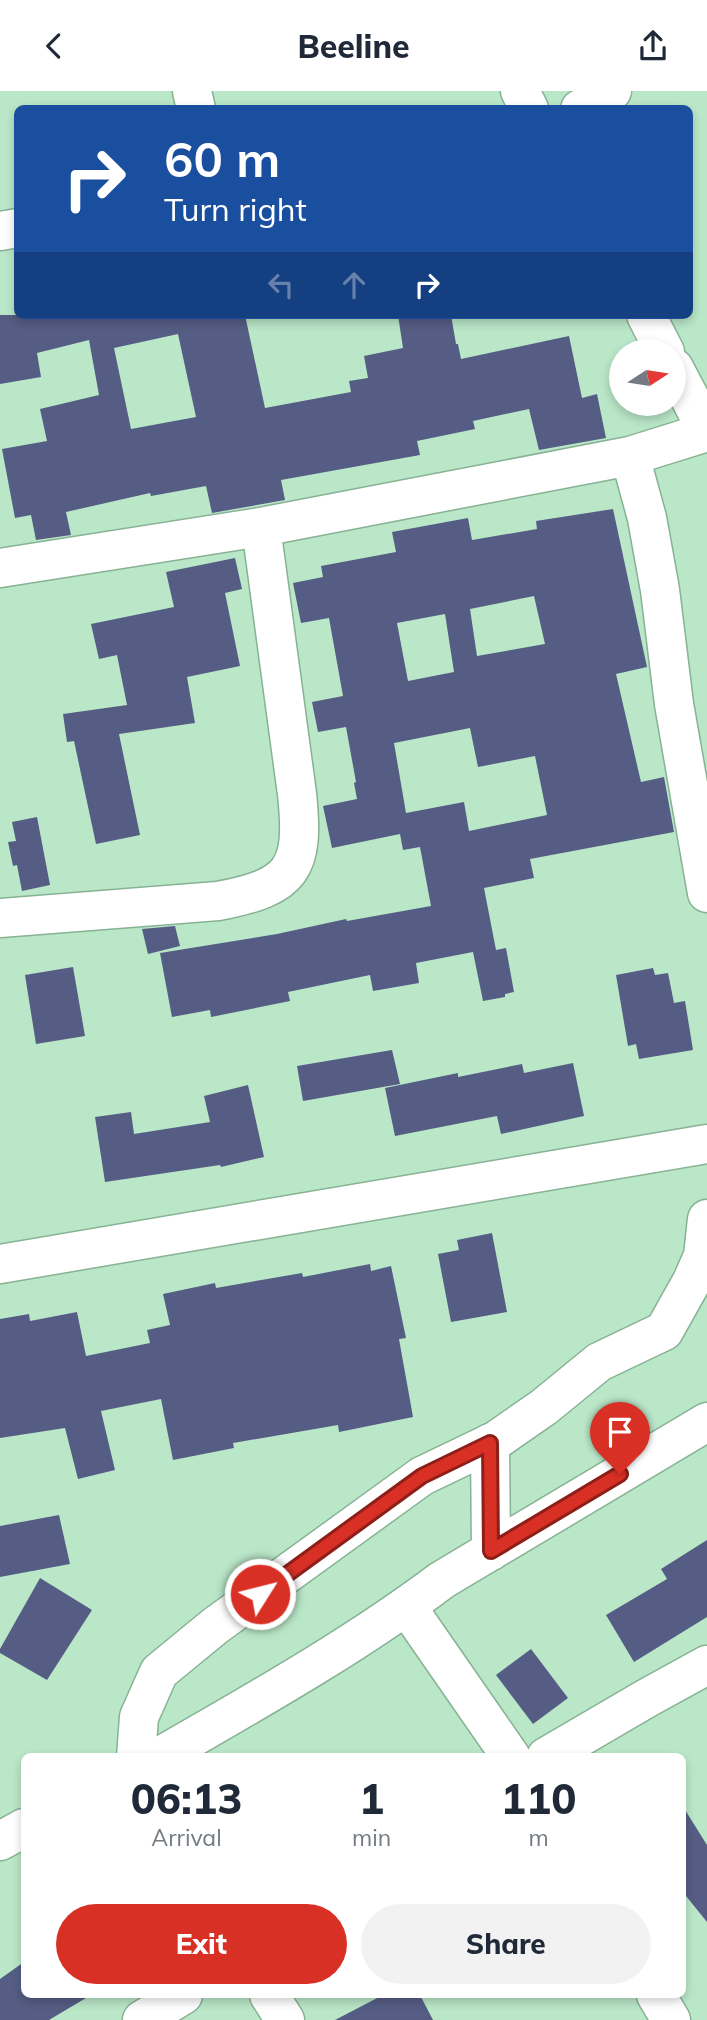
<!DOCTYPE html>
<style>
:root{--surface:#fff;--page:#f2f2f3;--text:#1f2937;--muted:#747a83;--accent:#d93025}
body{margin:0;font-family:Mulish,sans-serif;background:var(--page);color:var(--text);height:100vh;display:flex;flex-direction:column;font-size:26px;white-space:nowrap}
*{box-sizing:border-box;margin:0}
p{font-size:23px;color:var(--muted)}
.icon{flex:none;width:38px;height:38px;fill:none;stroke:currentColor;stroke-width:2;stroke-linecap:round;stroke-linejoin:round}
.map{position:relative;flex:1;overflow:hidden}
.sheet{position:absolute;left:21px;top:1662px;width:665px;height:245px;display:flex;flex-direction:column;background:var(--surface);border-radius:10px;box-shadow:0 4px 10px #0003}
.sheet>*{flex:none}
.hud{position:absolute;left:14px;top:14px;width:679px;height:214px;border-radius:10px;box-shadow:0 4px 10px #0003;background:#1a4fa0;color:#fff;overflow:hidden}
.needle{width:46px;rotate:78deg}
.fabs{position:absolute;left:609px;top:248px;display:grid;gap:14px}
.fabs a{display:grid;place-items:center;width:77px;height:77px;border-radius:50%;background:var(--surface);box-shadow:0 4px 10px #0003;font-size:35px}
.pin{position:absolute;display:grid;place-items:center;width:60px;height:60px;color:#fff;margin:-72px -30px;border-radius:50% 50% 50% 0;rotate:-45deg;box-shadow:0 0 7px #0007}
.pin .icon{rotate:45deg}
.me{position:absolute;width:77px;margin:-38px;rotate:54deg;stroke-linejoin:round;filter:drop-shadow(0 0 5px #0008)}
.turn{display:flex;align-items:center;gap:24px;height:147px;padding:0 35px;font-size:32px}
.turn .icon{width:91px;height:91px;stroke-width:2.5}
.turn b{display:block;font-size:49px;line-height:60px}
.lanes{display:flex;align-items:center;height:66px;padding:0 35px;background:#0003;justify-content:center;gap:35px;direction:ltr}
.lanes .off{opacity:.35}
.eta{display:flex;justify-content:space-evenly;align-items:center;height:119px;text-align:center}
.eta b{font-size:42px;font-weight:800;line-height:49px}
.primary-button{display:flex;gap:14px;margin-top:auto;padding:14px 35px}
.primary-button a{flex:1;height:80px;border-radius:42px;background:var(--accent);color:#fff;font-size:28px;font-weight:800;line-height:80px;text-align:center}
.primary-button a+a{background:var(--page);color:var(--text)}
header{display:flex;justify-content:space-between;align-items:center;height:91px;padding:0 35px;background:var(--surface);font-size:32px;font-weight:800}
.map>svg:first-child{display:block}
.building{fill:#555d84;fill-rule:evenodd}
.lines{fill:none;stroke-linecap:round;stroke-linejoin:round}
.minor-casing{stroke:#87b294;stroke-width:41}
.minor{stroke:#fff;stroke-width:38}
.route-casing{stroke:#8d1f18;stroke-width:18}
.route{stroke:#d93025;stroke-width:12}
</style>
<header><svg class="icon" aria-label="back" viewBox="0 0 24 24"><path d="M15 5l-7 7 7 7"/></svg>Beeline<svg class="icon" aria-label="share" viewBox="0 0 24 24"><path d="M12 15V3M7 8l5-5 5 5M5 13v7h14v-7"/></svg></header>
<div class="map">
<svg width="707" height="1929" viewBox="0 0 707 1929">
<rect width="100%" height="100%" fill="#bae7c8"/>
<g class="building">
<path d="M0,224H245L265,317L351,301L349,290L368,287L364,265L403,257L398,224H451L456,253H458L461,268L569,245L582,307L597,303L606,347L539,359L529,318L473,330L475,338L417,350L420,364L281,389L285,409L212,422L206,395L151,405L150,402L66,421L71,444L36,449L31,424L15,427L2,358L47,350L40,318L99,304L89,249L37,262L41,286L0,293ZM178,243L196,326L131,338L114,257Z"/>
<path d="M613,418L647,576L616,583L641,691L664,686L674,741L530,768L534,787L484,797L496,859L506,857L514,901L505,903V906L483,910L473,861L416,872L419,892L373,900L370,884L288,901L290,910L211,926L210,919L172,926L160,862L277,843L346,828L347,830L431,815L420,756L403,759L400,743L332,757L323,715L357,708L354,692L356,691L346,636L318,641L312,611L343,605L329,527L301,532L293,492L323,486L321,475L396,461L392,441L468,427L472,449L537,438L536,430ZM534,505L545,553L477,565L470,518ZM445,523L454,581L408,590L397,532ZM470,637L478,676L535,665L547,724L469,740L464,711L406,722L394,652Z"/>
<path d="M235,467L242,498L225,502L240,575L187,586L195,632L119,643L140,744L96,753L74,650L67,651L63,623L127,614L117,564L99,568L91,533L174,516L166,481Z"/>
<path d="M37,726L50,794L22,800L17,774L13,775L8,751L16,750L12,731Z"/>
<path d="M175,835L180,855L148,863L142,838Z"/>
<path d="M73,876L85,945L36,953L25,884Z"/>
<path d="M653,877L655,884L668,882L674,912L685,910L693,959L639,968L636,953L628,955L616,884Z"/>
<path d="M392,959L400,993L303,1010L297,975Z"/>
<path d="M573,972L584,1025L501,1043L497,1025L395,1045L385,997L458,982V986L522,973L524,982Z"/>
<path d="M248,994L264,1066L221,1076L220,1074L105,1091L95,1026L131,1021L134,1043L210,1031L204,1005Z"/>
<path d="M492,1142L507,1221L451,1231L438,1163L459,1159L457,1149Z"/>
<path d="M370,1173L371,1180L391,1175L406,1247L399,1248L413,1326L339,1341L338,1334L233,1352L234,1357L173,1369L161,1308L101,1320L115,1379L78,1388L65,1337L0,1347V1228L29,1223L30,1230L77,1221L86,1265L150,1252L147,1239L170,1234L163,1203L215,1192L216,1197L302,1182L303,1186Z"/>
<path d="M59,1424L70,1473L0,1486V1435Z"/>
<path d="M707,1449V1526L634,1571L606,1524L667,1488L661,1478Z"/>
<path d="M40,1487L92,1519L47,1589L0,1562V1558Z"/>
<path d="M531,1558L568,1607L533,1633L496,1584Z"/>
<path d="M682,1714L707,1754V1831L682,1800Z"/>
<path d="M24,1871V1904H91L49,1929H0V1888Z"/>
<path d="M383,1904H420L433,1929H335Z"/>
</g>
<g class="lines">
<defs>
<g id="minor">
<path d="M192,0L196,18"/>
<path d="M520,0L529,18"/>
<path d="M580,18L612,0"/>
<path d="M0,140L18,137"/>
<path d="M646,224L665,261"/>
<path d="M674,277L707,340"/>
<path d="M630,365L647,427L660,499L674,613L707,802"/>
<path d="M0,477L261,436L630,365L707,341"/>
<path d="M0,827L218,810C293,796 305,778 297,703L261,436"/>
<path d="M0,1173L707,1053"/>
<path d="M490,1352L491,1460"/>
<path d="M407,1516L511,1666"/>
<path d="M136,1666L139,1626L159,1581L215,1535L422,1385L495,1350L544,1316L599,1271L664,1240L692,1190L703,1165L707,1128"/>
<path d="M159,1666C254,1611 353,1556 442,1489L707,1331"/>
<path d="M546,1666L647,1607L707,1574"/>
<path d="M0,1750L24,1737"/>
<path d="M269,1904L285,1929"/>
<path d="M656,1904L671,1929"/>
<path d="M142,1929L183,1904"/>
</g>
</defs>
<use href="#minor" class="minor-casing"/>
<use href="#minor" class="minor"/>
</g>
<g class="lines">
<defs>
<path id="route" d="M260,1503L422,1385L490,1352L491,1460L620,1383"/>
</defs>
<use href="#route" class="route-casing"/>
<use href="#route" class="route"/>
</g>
</svg>
<div class="fabs">
<a><svg class="needle" viewBox="-14 -14 28 28"><path d="M0-13l5 13h-10z" fill="#e53935"/><path d="M0 13l5-13h-10z" fill="#747a83"/></svg></a>
</div>
<div class="pin" style="left:620px;top:1383px;background:#d93025"><svg class="icon" aria-label="arrive" viewBox="0 0 24 24"><path d="M6 21V4h12l-3 4 3 4H6"/></svg></div>
<svg class="me" style="left:260px;top:1503px" viewBox="-20 -20 40 40"><circle r="17" fill="#d93025" stroke="#fff" stroke-width="3"/><path d="M0-11L8 9 0 5-8 9z" fill="#fff"/></svg>
<div class="hud">
<div class="turn"><svg class="icon" aria-label="right" viewBox="0 0 24 24"><path d="M7 20v-9h11M14 6l5 5-5 5"/></svg><div><b>60 m</b>Turn right</div></div>
<div class="lanes"><svg class="icon off" aria-label="left" viewBox="0 0 24 24"><path d="M17 20v-9H6M10 6l-5 5 5 5"/></svg><svg class="icon off" aria-label="ahead" viewBox="0 0 24 24"><path d="M12 20V5M6 11l6-6 6 6"/></svg><svg class="icon" aria-label="right" viewBox="0 0 24 24"><path d="M7 20v-9h11M14 6l5 5-5 5"/></svg></div>
</div>
<section class="sheet">
<div class="eta">
<div><b>06:13</b><p>Arrival</p></div>
<div><b>1</b><p>min</p></div>
<div><b>110</b><p>m</p></div>
</div>
<div class="primary-button"><a>Exit</a><a>Share</a></div>
</section>
</div>
